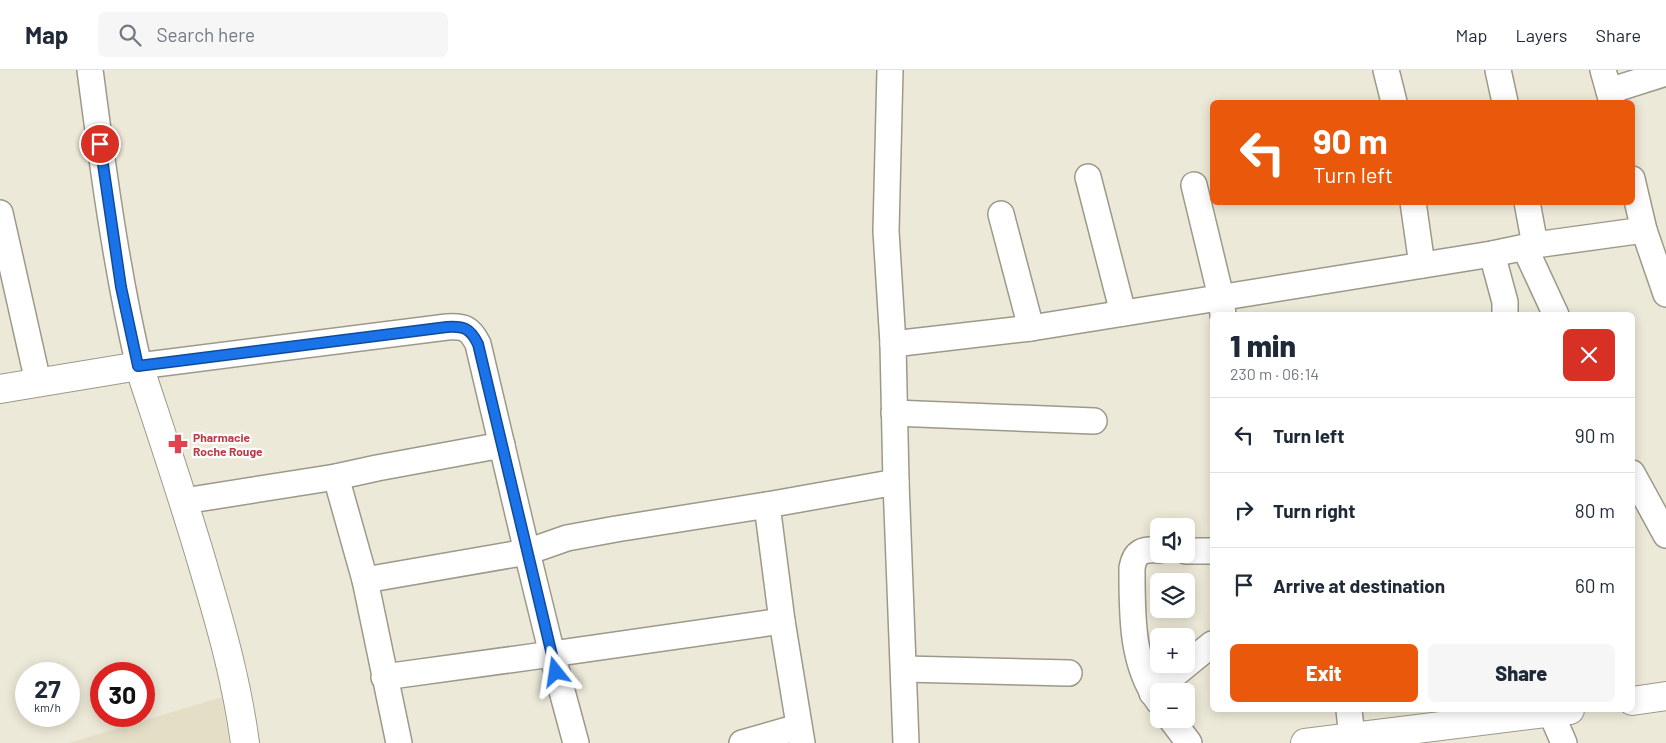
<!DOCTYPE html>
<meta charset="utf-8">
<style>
:root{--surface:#fff;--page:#f6f6f7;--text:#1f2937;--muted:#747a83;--line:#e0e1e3;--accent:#ea580c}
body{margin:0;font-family:Barlow,sans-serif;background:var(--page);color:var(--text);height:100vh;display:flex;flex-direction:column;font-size:19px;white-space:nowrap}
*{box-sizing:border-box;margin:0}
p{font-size:16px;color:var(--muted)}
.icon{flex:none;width:28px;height:28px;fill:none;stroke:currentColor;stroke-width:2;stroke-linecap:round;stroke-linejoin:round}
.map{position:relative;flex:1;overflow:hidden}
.drawer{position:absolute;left:1210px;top:242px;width:425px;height:400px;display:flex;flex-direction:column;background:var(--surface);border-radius:8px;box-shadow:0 2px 12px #0003}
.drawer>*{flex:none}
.guide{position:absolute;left:1210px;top:30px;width:425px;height:105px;border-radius:8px;box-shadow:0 2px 12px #0003;background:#ea580c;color:#fff;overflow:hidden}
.controls{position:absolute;left:1150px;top:448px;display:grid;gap:10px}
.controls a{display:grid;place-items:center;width:45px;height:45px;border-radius:8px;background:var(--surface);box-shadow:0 2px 12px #0003;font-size:25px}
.speed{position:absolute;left:15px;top:592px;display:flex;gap:10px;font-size:25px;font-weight:700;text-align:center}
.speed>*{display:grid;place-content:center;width:65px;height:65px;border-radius:50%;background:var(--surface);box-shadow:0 2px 12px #0003;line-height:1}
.speed small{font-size:12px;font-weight:400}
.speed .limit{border:8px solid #d22;background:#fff;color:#111}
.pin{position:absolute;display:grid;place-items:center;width:42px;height:42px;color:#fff;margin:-21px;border:2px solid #fff;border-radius:50%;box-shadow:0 1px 5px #0007}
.me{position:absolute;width:55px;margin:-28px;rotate:345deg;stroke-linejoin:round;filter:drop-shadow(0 0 4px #0008)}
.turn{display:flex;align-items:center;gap:18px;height:105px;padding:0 20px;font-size:22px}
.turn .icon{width:65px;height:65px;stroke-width:2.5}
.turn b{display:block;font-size:35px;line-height:42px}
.round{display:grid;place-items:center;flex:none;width:52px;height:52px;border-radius:8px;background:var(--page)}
.head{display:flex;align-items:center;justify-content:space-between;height:85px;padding:0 20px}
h1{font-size:30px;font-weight:800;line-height:38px}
.action{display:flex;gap:10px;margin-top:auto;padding:10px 20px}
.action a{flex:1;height:58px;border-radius:8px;background:var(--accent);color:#fff;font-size:20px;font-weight:800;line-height:58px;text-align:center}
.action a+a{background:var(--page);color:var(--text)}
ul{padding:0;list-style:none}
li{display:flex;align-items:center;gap:15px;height:75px;padding:0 20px;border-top:1px solid var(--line)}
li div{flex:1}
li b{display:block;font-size:19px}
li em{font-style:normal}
header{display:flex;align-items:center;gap:30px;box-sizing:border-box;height:70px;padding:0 25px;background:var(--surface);border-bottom:1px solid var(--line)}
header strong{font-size:24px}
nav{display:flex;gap:28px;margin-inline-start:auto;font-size:18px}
.search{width:350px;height:45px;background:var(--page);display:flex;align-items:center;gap:12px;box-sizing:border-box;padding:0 18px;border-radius:8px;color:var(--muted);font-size:19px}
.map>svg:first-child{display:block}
.built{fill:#e4dec7}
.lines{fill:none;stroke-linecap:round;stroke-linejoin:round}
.minor-casing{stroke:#9d998a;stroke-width:28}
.tertiary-casing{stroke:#9d998a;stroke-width:30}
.minor{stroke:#fff;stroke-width:25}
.tertiary{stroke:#fff;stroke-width:28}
.route-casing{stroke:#114b97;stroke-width:12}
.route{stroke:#1a73e8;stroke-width:9}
.labels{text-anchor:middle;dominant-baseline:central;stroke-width:4.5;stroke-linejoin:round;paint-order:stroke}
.health-label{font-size:12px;font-weight:bold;fill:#be3a42;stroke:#fff;text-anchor:start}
</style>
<header>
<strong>Map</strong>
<div class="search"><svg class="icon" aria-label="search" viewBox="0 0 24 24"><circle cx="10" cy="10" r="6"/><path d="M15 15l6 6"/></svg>Search here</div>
<nav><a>Map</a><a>Layers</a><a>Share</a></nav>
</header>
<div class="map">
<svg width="1666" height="673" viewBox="0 0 1666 673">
<rect width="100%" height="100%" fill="#ede9d8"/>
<path class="built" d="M222,627L229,673H69Z"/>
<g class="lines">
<defs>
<g id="minor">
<path d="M90,0C103,99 116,198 139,296L447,257C464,256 470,258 478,274L527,482L567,468L616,459L767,435L782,551L802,673"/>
<path d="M890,0L886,161L893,274"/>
<path d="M1386,0L1394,32"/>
<path d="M1498,0L1505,32"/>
<path d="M1603,0L1612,32"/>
<path d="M1609,21L1666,3"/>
<path d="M1088,107L1123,243"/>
<path d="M1632,109L1644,160"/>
<path d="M1194,115L1221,227L1223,245"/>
<path d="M1413,132L1422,195"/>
<path d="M1527,132L1535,175"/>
<path d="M0,143L38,312"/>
<path d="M1001,144L1031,258"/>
<path d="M1525,178L1556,245"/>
<path d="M1492,184L1505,232V245"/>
<path d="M894,343L1094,351"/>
<path d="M1632,403L1666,465"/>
<path d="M336,407L377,398L502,375"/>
<path d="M896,412L893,274L1031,258L1492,184L1535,175L1644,160L1666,224"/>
<path d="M184,431L336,407L365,510L399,673"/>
<path d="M767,435L896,412L906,673"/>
<path d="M1159,480C1143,479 1135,481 1132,498C1132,544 1131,594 1159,632"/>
<path d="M1186,481H1212"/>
<path d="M365,510L527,482L552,584L384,607"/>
<path d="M904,599L1069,603"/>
<path d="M1152,623L1212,574"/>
<path d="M1349,640L1352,667"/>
<path d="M1551,643L1564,673"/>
<path d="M1171,649L1189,673"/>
<path d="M576,673L552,584L782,551"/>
<path d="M742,673L798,657"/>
</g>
<g id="tertiary">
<path d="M0,319L139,296C162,366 186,436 206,506C223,563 237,614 245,673"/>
<path d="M1632,631L1666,626"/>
<path d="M1305,673L1570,640"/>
</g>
</defs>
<use href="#minor" class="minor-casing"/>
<use href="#tertiary" class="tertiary-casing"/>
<use href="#minor" class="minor"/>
<use href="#tertiary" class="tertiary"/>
</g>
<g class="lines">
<defs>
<path id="route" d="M100,74L121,217L138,296L447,257C464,256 470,258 478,274L556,602"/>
</defs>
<use href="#route" class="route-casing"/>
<use href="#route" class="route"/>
</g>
<defs>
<symbol id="pharmacy-bare" viewBox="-9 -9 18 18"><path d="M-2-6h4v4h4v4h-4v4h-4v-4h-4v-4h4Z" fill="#e0444e" stroke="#fff" stroke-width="2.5" paint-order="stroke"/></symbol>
</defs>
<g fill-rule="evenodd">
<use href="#pharmacy-bare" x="164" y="360" width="28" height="28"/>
</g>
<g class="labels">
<g class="health-label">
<text x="193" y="367">Pharmacie<tspan x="193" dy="14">Roche Rouge</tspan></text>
</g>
</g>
</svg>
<div class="controls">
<a><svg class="icon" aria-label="sound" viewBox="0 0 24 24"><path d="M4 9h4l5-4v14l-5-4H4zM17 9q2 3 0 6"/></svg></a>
<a><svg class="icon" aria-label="layers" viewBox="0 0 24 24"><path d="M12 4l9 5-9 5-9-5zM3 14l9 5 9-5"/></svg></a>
<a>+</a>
<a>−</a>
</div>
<div class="speed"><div>27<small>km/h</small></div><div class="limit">30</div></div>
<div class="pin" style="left:100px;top:74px;background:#d93025"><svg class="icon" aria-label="arrive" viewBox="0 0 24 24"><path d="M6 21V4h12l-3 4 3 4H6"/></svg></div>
<svg class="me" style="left:556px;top:602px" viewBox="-20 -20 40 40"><path d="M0-17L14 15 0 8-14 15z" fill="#1a73e8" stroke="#fff" stroke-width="4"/></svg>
<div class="guide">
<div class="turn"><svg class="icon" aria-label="left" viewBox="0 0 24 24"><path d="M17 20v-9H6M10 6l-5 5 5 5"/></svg><div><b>90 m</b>Turn left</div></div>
</div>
<section class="drawer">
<div class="head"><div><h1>1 min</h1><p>230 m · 06:14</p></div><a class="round" style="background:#d93025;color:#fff"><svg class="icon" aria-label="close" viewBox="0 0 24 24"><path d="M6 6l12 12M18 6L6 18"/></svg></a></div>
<ul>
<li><svg class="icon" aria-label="left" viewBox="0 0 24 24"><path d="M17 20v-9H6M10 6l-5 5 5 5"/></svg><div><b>Turn left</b></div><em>90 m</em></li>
<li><svg class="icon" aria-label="right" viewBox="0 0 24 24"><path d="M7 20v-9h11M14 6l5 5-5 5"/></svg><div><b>Turn right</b></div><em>80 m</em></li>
<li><svg class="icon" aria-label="arrive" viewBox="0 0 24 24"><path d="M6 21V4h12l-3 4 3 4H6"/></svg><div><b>Arrive at destination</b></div><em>60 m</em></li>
</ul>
<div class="action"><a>Exit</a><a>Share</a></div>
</section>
</div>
